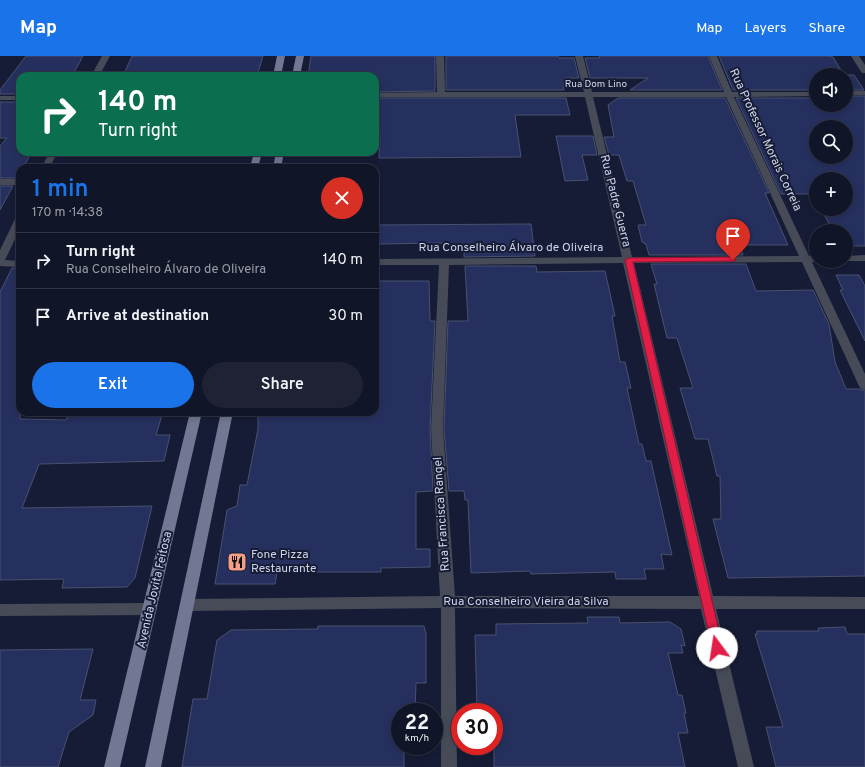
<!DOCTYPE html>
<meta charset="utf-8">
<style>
:root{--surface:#101528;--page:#1e2234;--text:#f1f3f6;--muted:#9c9fa8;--line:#303445;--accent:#1a73e8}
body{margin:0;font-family:Overpass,sans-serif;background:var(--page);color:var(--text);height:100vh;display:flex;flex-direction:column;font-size:15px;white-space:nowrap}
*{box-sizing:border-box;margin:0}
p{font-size:13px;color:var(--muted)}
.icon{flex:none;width:22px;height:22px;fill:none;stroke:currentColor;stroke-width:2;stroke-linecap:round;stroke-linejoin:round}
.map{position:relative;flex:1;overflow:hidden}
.sheet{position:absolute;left:16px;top:108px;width:363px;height:252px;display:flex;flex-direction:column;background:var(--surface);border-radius:12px;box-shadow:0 2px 6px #0003,0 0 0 1px var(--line)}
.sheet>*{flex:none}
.hud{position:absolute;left:16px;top:16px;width:363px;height:84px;border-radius:12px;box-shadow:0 2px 6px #0003,0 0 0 1px var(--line);background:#0b6e4f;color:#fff;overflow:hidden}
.tools{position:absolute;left:809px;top:12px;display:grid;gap:8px}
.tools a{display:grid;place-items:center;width:44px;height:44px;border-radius:50%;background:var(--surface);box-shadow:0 2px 6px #0003,0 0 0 1px var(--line);font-size:20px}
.speed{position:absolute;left:391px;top:647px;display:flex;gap:8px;font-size:20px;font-weight:700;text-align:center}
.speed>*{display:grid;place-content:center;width:52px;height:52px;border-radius:50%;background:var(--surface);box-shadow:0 2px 6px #0003,0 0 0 1px var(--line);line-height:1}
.speed small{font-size:10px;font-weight:400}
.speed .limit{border:6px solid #d22;background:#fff;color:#111}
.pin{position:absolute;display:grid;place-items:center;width:34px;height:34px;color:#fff;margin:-41px -17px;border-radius:50% 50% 50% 0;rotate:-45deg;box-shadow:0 0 4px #0007}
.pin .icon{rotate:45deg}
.me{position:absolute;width:44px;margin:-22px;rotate:346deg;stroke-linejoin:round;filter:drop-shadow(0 0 3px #0008)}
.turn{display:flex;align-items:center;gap:14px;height:84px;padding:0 16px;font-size:18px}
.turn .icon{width:52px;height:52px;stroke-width:2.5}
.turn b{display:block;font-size:28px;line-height:34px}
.round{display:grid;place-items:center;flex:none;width:42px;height:42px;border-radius:21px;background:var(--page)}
.summary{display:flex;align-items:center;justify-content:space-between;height:68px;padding:0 16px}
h1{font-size:24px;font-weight:600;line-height:30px;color:var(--accent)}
.action{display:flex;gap:8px;margin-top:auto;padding:8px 16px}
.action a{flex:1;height:46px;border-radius:24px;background:var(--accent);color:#fff;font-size:16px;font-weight:600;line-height:46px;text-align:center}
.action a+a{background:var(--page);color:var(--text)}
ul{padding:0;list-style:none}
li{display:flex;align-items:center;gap:12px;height:56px;padding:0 16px;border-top:1px solid var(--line)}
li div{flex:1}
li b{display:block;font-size:15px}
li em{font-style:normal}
header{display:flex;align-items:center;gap:24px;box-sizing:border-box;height:56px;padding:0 20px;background:var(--accent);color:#fff}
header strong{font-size:19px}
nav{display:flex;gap:22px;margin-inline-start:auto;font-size:14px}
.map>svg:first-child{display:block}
.building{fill:#26305e;stroke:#49516e;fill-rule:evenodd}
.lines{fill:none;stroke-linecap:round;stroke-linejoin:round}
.minor{fill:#474b58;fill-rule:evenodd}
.major{fill:#707893;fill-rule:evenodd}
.route{fill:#e11d48;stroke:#92132f}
.labels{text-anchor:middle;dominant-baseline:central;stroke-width:4;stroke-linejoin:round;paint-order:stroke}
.far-street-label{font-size:10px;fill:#cfd4e6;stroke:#161c35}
.street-label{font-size:12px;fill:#cfd4e6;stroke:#161c35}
.poi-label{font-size:12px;fill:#cfd4e6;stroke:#161c35;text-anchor:start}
</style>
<header>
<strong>Map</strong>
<nav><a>Map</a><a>Layers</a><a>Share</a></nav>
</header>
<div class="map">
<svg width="865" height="711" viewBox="0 0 865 711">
<rect width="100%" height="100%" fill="#161c35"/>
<g class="building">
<path d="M26,0H83L72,20H20V38H0V34Z"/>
<path d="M132,0H263L257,20H123Z"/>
<path d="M311,0H435V35L375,36V20H308Z"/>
<path d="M446,0H558L559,2H574L579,22H565L566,29H563L564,34H446Z"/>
<path d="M599,0H708L722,34H630L648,22H590L585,2H600Z"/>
<path d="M719,0H829L833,1L844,19H854L864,34H846V19H816V34H733Z"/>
<path d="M846,40H865V190H846V175H833L821,153H846V123H816V144L812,138H781L736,42H816V49H846ZM816,71H846V101H816Z"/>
<path d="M375,42H566L570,59H515L521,101L379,102L380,79H375Z"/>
<path d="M618,42H725L769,137H765L788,189H740L743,199H649L646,188L642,186L638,169H646L633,125H627L619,99H609L604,81H614L608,49Z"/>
<path d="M0,46H20V96H32L23,112H20V117L18,122H0V90L7,82H0Z"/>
<path d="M556,80H593L597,99H582L588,124L565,125Z"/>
<path d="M0,130H13L0,154Z"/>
<path d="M531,168L535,200L464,201V189L446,190V187L375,188V169Z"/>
<path d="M651,208H746L756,235L813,234L829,268L835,306L846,333H859L865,335V520L728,522L713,463H721L720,420H717L708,383H695L680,332H693L677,282H667L654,228H657Z"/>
<path d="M465,210H536L537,216L605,215L615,260H612L620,306H625L631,332H627L639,388H642L646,405H651L672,499L661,498L664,513H644L646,523H616L615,516L531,518L530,515L471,517L468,444H465L464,435H449L444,373L448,265H468Z"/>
<path d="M12,212H20V363L66,364L70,356H163L156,379H170L164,405L39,408L22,452L152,450L135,522L127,531L62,532L64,523L0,524V236Z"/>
<path d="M836,219H859L865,230V285L840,234H843Z"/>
<path d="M375,225H429L430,265H435L430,373L433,435L416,436V493H430V511L381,512V516H277L275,528H215L227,454L237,450L240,429H247L258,373V356H375Z"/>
<path d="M587,561H619L620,567L670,566L681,573L685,590L681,589L683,597H668L678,639H682L686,657H684L688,677H678L685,711H494V656H479V652H477L475,579H496V568L588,567Z"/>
<path d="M318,570H424L426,578V627H416L415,656H400V690H404V711H182L193,643H207L217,584L231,574L318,573Z"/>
<path d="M845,571L847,578H865V711H776L766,671H783L755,578H757V575H819L818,572Z"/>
<path d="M93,593L80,644H96L93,659L69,676L58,711H0V594Z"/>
</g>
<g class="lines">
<g class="minor">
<path d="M102,0H110L99,20H91Z"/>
<path d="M436,0H444L445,36H584L575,0H583L592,36H724L709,0H717L732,36H816V40L734,41L809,200H816V205H820L812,206L865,318V334L861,333L859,330L802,206L634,207L713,540L865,541V553H716L754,711H738L701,553L455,552L457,711H441V552L187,555L182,553L180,549L182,545L187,543L440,540L431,373L439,209H375V203L622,201L585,41H375V37L437,36ZM593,41H726L799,200L632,201ZM623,207L699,540H455L443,373L449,209Z"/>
<path d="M851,0H859L865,9V17H862Z"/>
<rect x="846" y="35" width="19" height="4"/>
<rect x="0" y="40" width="20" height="4"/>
<path d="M50,96H58L49,112H41Z"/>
<rect x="0" y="123" width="20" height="6"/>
<path d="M20,160V173L5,204L20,205V211L0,210V194L15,163Z"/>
<path d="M865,199V205H842H846V200Z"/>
<path d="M150,547L155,549L157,553L155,557L150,559L0,560V548Z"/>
</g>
<g class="major">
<path d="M277,0H285L281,20H273Z"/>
<path d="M296,0H304L300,20H292Z"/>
<path d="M254,96H262L258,112H250Z"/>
<path d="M276,96H284L281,112H273Z"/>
<path d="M190,356H202L120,711H104Z"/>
<path d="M221,356H233L161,711H145Z"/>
</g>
</g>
<path class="route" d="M733,201L736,204L735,205L633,206L723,592L721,595L717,597L713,595L712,592L625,204L629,202Z"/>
<defs>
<symbol id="restaurant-square" viewBox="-11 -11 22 22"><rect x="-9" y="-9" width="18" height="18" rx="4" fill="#f49e89" stroke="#161c35"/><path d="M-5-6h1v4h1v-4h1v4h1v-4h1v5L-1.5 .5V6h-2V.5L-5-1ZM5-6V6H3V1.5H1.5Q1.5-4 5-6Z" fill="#111"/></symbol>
</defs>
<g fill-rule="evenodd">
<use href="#restaurant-square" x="226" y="495" width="22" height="22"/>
</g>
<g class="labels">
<g class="far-street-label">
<text x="596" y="28">Rua Dom Lino</text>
</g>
<g class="street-label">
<text transform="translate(765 84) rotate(65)">Rua Professor Morais Correia</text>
<text transform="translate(615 145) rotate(76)">Rua Padre Guerra</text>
<text x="511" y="192">Rua Conselheiro Álvaro de Oliveira</text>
<text transform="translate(442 458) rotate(-94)">Rua Francisca Rangel</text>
<text transform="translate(155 534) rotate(-77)">Avenida Jovita Feitosa</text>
<text x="526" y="546">Rua Conselheiro Vieira da Silva</text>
</g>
<g class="poi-label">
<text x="251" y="499">Fone Pizza<tspan x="251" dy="14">Restaurante</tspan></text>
</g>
</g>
</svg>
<div class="tools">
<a><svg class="icon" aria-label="sound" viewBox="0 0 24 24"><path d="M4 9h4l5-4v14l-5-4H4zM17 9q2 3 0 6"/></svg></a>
<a><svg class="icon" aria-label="search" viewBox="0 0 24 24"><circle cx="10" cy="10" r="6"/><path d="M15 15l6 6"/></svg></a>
<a>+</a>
<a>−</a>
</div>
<div class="speed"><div>22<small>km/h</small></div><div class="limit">30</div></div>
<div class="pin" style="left:733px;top:204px;background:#d93025"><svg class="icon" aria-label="arrive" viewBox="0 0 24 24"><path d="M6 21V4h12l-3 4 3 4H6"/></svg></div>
<svg class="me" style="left:717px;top:592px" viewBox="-20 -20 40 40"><circle r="19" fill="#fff"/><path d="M0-13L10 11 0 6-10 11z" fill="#e11d48"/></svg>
<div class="hud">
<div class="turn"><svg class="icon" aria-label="right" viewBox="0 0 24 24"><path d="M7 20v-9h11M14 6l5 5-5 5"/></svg><div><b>140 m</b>Turn right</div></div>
</div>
<section class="sheet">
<div class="summary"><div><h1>1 min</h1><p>170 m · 14:38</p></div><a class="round" style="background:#d93025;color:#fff"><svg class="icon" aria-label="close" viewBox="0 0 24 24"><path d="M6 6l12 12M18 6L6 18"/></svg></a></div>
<ul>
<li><svg class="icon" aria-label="right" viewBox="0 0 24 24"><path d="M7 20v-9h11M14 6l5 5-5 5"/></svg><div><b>Turn right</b><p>Rua Conselheiro Álvaro de Oliveira</p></div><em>140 m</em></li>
<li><svg class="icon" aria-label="arrive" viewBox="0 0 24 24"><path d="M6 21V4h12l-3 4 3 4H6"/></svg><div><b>Arrive at destination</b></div><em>30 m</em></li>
</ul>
<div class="action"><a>Exit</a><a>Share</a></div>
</section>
</div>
